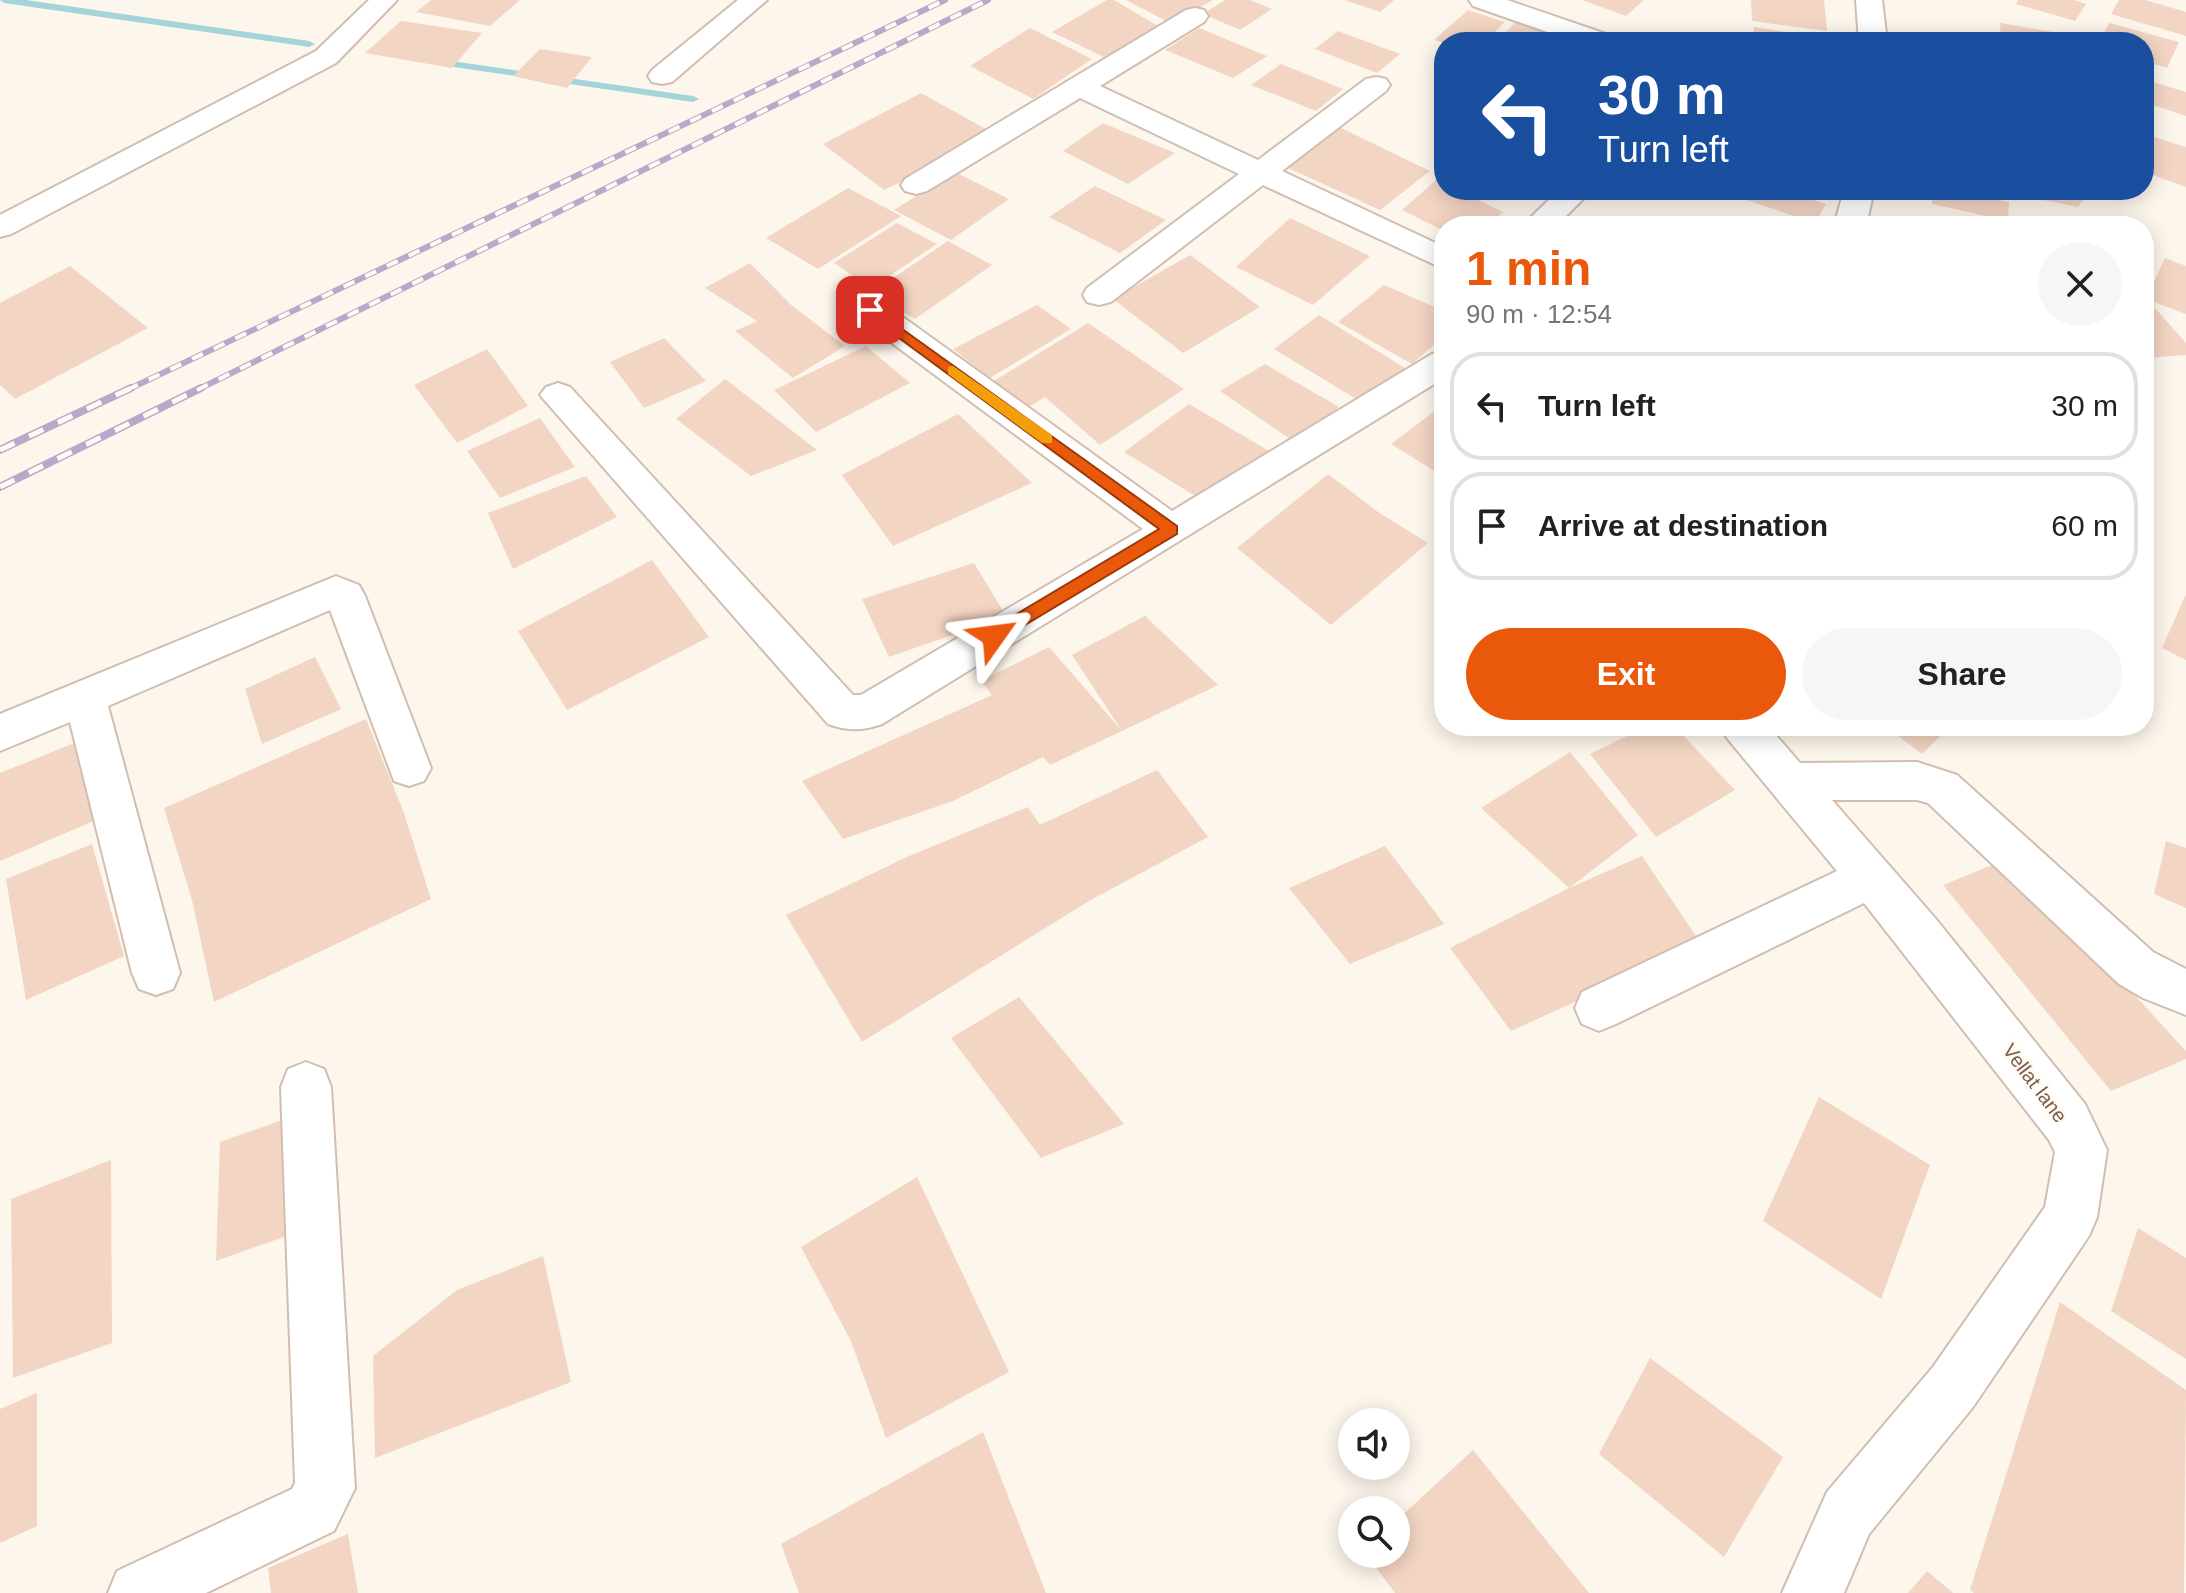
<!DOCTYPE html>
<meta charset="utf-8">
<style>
:root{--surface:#fff;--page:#f6f6f6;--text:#202124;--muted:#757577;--line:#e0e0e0;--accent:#ea580c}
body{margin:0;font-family:Arial,sans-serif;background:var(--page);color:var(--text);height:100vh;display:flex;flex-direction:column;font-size:30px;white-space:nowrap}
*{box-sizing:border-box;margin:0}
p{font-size:26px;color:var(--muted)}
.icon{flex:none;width:44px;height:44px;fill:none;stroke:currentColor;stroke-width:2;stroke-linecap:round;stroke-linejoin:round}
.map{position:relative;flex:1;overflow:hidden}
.panel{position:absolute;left:1434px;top:216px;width:720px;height:520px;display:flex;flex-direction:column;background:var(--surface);border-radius:32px;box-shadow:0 4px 20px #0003}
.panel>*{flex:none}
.top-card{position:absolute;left:1434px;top:32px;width:720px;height:168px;border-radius:32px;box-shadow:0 4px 20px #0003;background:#1a4fa0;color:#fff;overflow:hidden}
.fabs{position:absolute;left:1338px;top:1408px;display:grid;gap:16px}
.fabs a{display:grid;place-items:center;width:72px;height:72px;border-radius:50%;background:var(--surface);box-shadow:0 4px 20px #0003;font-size:40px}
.pin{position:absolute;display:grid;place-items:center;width:68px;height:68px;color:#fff;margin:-34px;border-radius:16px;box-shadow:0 4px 12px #0006}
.me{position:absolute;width:88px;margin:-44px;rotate:59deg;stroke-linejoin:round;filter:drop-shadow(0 0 6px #0008)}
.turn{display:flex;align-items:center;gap:28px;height:168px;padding:0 32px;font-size:36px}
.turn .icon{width:104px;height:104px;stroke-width:2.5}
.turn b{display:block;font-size:56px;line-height:68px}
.round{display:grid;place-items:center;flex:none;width:84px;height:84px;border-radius:42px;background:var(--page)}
.headline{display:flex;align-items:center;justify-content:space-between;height:136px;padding:0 32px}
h1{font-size:48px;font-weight:800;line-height:60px;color:var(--accent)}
.cta{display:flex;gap:16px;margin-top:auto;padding:16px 32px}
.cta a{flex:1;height:92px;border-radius:48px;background:var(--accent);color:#fff;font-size:32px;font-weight:800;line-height:92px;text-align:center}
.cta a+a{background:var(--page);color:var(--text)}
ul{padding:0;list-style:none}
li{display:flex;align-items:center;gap:24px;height:108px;margin:0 16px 12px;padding:0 16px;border:4px solid var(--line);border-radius:32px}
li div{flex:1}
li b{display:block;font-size:30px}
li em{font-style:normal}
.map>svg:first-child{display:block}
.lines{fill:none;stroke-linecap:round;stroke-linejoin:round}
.stream{fill:#a5d3da;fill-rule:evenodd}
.building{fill:#f3d5c3}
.minor-casing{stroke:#d1beb0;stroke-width:4}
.minor{fill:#fff;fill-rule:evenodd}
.rail-far1-casing{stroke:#b9a8c9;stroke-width:6}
.rail-casing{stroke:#b9a8c9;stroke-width:8}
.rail-far1{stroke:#fffaf3;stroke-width:4;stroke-dasharray:12;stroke-linecap:butt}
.rail{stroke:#fffaf3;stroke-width:5;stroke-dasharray:16;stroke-linecap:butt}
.route{fill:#ea580c;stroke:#983908;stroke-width:2}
.slow{fill:#f59e0b}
.labels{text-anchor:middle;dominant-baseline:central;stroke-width:6;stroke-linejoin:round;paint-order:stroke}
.street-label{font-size:20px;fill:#7a5c4d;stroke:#fffaf3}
</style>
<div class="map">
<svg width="2186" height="1593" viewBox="0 0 2186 1593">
<rect width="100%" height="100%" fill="#fdf6ec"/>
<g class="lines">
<g class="stream">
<path d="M0,0H26L309,41L315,44L309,47L4,3Z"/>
<path d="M431,58L693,96L699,99L693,102L427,63V59Z"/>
</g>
</g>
<g class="building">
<path d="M431,0H520L490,26L416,12Z"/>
<path d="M1107,0H1114L1161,28L1110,60L1052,32Z"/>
<path d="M1126,0H1213L1170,23Z"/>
<path d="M1225,0H1250L1272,9L1240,30L1203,14Z"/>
<path d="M1345,0H1394L1380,12Z"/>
<path d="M1582,0H1644L1626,16Z"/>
<path d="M1751,0H1824L1827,31L1752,21Z"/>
<path d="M2018,0H2074L2086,4L2075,21L2016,4Z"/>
<path d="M2119,0H2145L2186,12V36L2111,14Z"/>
<path d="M1468,10L1505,22L1484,42L1444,43L1434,40Z"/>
<path d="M401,21L482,33L452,68L365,53Z"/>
<path d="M1517,21L1577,41V42H1496Z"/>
<path d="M2000,23L2089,38L2090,42H2001Z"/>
<path d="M2109,23L2179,42L2167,68L2144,61V42H2099Z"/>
<path d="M1754,27L1837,40V42H1752Z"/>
<path d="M1030,28L1092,59L1033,99L970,66Z"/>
<path d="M1199,28L1267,56L1233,78L1165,50Z"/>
<path d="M1338,31L1400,54L1377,73L1315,49Z"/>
<path d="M540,49L592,57L567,88L513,76Z"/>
<path d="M1281,64L1343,89L1316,111L1251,85Z"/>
<path d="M2153,82L2186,92V116L2144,102Z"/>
<path d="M921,93L991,132L944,161L884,190L823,144Z"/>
<path d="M1103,123L1175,153L1128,184L1063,151Z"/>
<path d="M1339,127L1430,171L1380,210L1286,167Z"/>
<path d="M2144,134L2186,147V187L2144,172Z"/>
<path d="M955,172L1009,199L951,240L894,210Z"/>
<path d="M1436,180L1444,183V190H1458L1503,212L1486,226H1444V231L1402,210Z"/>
<path d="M1095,186L1166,220L1120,253L1049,217Z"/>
<path d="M848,188L901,216L818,269L766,238Z"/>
<path d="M1726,190H1782L1826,204L1815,223L1725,193Z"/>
<path d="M1933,190H1953L2009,202L2008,221L1932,204Z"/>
<path d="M1995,190H2089L2078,207Z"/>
<path d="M1290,218L1370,256L1313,305L1236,267Z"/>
<path d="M897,223L937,244L871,288L834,263Z"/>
<path d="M948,241L992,265L915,319L871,293Z"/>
<path d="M1190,255L1260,307L1183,353L1113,299Z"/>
<path d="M2165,258L2186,266V314L2146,299Z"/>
<path d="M750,263L790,304L845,346L793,378L735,331L757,321L705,288Z"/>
<path d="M70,266L148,328L15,399L0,385V303Z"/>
<path d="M1384,285L1444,311V336L1412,364L1338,322Z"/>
<path d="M1037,305L1071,329L990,378L953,349Z"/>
<path d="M2144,306H2153L2186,343V355L2144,358Z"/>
<path d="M1319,315L1405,368L1366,405L1274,349Z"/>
<path d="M1088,323L1184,389L1100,445L1045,397L1027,408L994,381Z"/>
<path d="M664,338L706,381L644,408L610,362Z"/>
<path d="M866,346L910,383L816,432L774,390Z"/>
<path d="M487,349L528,406L457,443L414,385Z"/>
<path d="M1265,364L1339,407L1296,443L1220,391Z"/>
<path d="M725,379L817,450L751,476L676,419Z"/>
<path d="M1189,404L1269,451L1200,499L1124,452Z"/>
<path d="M1444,404V477L1391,444Z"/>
<path d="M958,414L1032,483L893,546L842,475Z"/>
<path d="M540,418L575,467L500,498L467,451Z"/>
<path d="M1328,474L1378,512L1428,543L1331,625L1237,548Z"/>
<path d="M586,476L617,517L513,569L488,513Z"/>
<path d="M652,560L709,637L567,710L518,631Z"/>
<path d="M974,563L1006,616L889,657L862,599Z"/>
<path d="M2186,594V660L2162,648Z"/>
<path d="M1145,616L1218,685L1122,731L1072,655Z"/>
<path d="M1049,647L1122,731L1050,765L1043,757L953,801L843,839L802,781L992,695L981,681Z"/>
<path d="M315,657L341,709L262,744L245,689Z"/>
<path d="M366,719L404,813L431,899L214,1002L192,900L164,808Z"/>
<path d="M1648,726H1674L1735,790L1656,837L1590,754Z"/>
<path d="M1885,726H1951L1922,754Z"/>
<path d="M77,742L94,821L0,861V773Z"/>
<path d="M1570,752L1638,835L1569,888L1642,856L1700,942L1632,976L1511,1031L1450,948L1569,888L1481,808Z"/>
<path d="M1157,770L1208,837L1089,901L862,1042L786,915L909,856L1028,807L1040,825Z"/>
<path d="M2166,841L2186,848V908L2154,894Z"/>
<path d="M92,844L124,956L26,1000L6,879Z"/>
<path d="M1385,846L1444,924L1350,964L1289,888Z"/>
<path d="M2009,858L2186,1051V1059L2111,1091L1943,885Z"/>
<path d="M1019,997L1124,1124L1041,1158L951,1038Z"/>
<path d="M1819,1097L1930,1165L1881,1299L1763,1221Z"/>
<path d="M294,1116L295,1233L216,1261L220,1142Z"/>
<path d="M111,1160L112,1343L13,1378L11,1199Z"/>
<path d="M917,1177L1009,1372L886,1438L851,1341L801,1247Z"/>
<path d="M2138,1228L2186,1258V1359L2111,1311Z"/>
<path d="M543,1256L571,1382L375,1458L373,1356L457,1290Z"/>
<path d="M2060,1302L2186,1390L2184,1593H1974L1970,1590Z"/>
<path d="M1650,1358L1783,1457L1724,1557L1599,1454Z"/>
<path d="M37,1393V1526L0,1543V1409Z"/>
<path d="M983,1432L1046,1593H799L781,1544Z"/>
<path d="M1473,1450L1589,1593H1395L1366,1554H1396V1521Z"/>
<path d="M348,1534L358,1593H271L268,1568Z"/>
<path d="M1927,1571L1953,1593H1908Z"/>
</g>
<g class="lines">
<defs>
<g id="minor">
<path d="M369,0H397L336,63L11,234L0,237V215L316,51Z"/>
<path d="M738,0H767L672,82L662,84L652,82L648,76L652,70Z"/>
<path d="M1469,0H1507L1612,36L1616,42H1576L1473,6Z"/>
<path d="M1856,0H1882L1887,42H1859Z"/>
<path d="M1195,8L1204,10L1208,16L1204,22L1100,86L1258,160L1366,79L1376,77L1386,79L1390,85L1386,91L1282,171L1444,247V269L1263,185L1111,302L1099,305L1087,302L1083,295L1087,288L1239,174L1080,98L927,191L916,194L905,191L901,185L905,179L1186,10Z"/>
<path d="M1559,190H1592L1556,226H1522Z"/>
<path d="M1844,190H1874L1866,226H1834Z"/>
<path d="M870,299L882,302L1172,511L1432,354L1444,351V378L882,724C863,731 847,731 828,724L540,395L546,387L558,383L570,387L853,695H861L1143,529L858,318L853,310L858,302Z"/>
<path d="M336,576L359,585L365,596L431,768L424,781L409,786L394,781L330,610L108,706L180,973L173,989L156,995L139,989L132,973L70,722L0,751V714Z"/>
<path d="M1721,726H1768L1800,763L1917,762L1957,775L2153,952L2186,969V1015L2143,998L2119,984L1928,803L1917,800H1832L1935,918L2085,1104L2107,1150L2097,1217L2089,1236L1973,1407L1869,1534L1844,1593H1782L1827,1492L1933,1367L2045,1207L2055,1152L2049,1140L1864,903L1616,1024L1599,1031L1582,1024L1575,1008L1582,992L1837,871L1727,738Z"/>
<path d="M306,1062L324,1069L331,1087L355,1488L334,1531L206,1593H108L117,1571L292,1489L295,1483L281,1087L288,1069Z"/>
</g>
</defs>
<use href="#minor" class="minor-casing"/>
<use href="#minor" class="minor"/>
<defs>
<g id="rail-far1">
<path d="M127,390L945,0"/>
<path d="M197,390L988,0"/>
</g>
<g id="rail">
<path d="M0,450L131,388"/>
<path d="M0,487L201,388"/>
</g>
</defs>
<use href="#rail-far1" class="rail-far1-casing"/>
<use href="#rail" class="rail-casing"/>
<use href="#rail-far1" class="rail-far1"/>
<use href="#rail" class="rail"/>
</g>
<path class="route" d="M870,306L1177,526V534L1000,640H988L985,636L988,631L1159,529L865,313V307Z"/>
<path class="slow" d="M953,366L1052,435V443H1042L948,374V367Z"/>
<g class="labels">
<g class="street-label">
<text transform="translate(2035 1083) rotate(53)">Vellat lane</text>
</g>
</g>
</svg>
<div class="fabs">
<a><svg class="icon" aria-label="sound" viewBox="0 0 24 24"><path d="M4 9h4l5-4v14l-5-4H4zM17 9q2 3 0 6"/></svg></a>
<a><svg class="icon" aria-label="search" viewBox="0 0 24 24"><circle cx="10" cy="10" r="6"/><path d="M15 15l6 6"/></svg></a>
</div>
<div class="pin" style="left:870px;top:310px;background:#d93025"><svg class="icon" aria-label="arrive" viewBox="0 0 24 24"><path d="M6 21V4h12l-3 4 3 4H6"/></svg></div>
<svg class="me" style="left:994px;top:636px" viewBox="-20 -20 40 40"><path d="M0-17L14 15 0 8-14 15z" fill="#ea580c" stroke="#fff" stroke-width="4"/></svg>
<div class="top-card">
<div class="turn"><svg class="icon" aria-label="left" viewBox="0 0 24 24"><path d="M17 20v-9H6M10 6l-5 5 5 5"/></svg><div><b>30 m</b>Turn left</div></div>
</div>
<section class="panel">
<div class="headline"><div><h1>1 min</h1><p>90 m · 12:54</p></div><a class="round"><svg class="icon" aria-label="close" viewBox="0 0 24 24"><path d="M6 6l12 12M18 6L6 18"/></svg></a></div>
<ul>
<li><svg class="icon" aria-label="left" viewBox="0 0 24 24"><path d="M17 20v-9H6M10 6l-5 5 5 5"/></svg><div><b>Turn left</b></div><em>30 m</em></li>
<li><svg class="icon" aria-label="arrive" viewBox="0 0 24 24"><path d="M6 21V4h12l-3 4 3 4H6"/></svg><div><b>Arrive at destination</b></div><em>60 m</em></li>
</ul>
<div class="cta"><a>Exit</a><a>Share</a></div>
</section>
</div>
